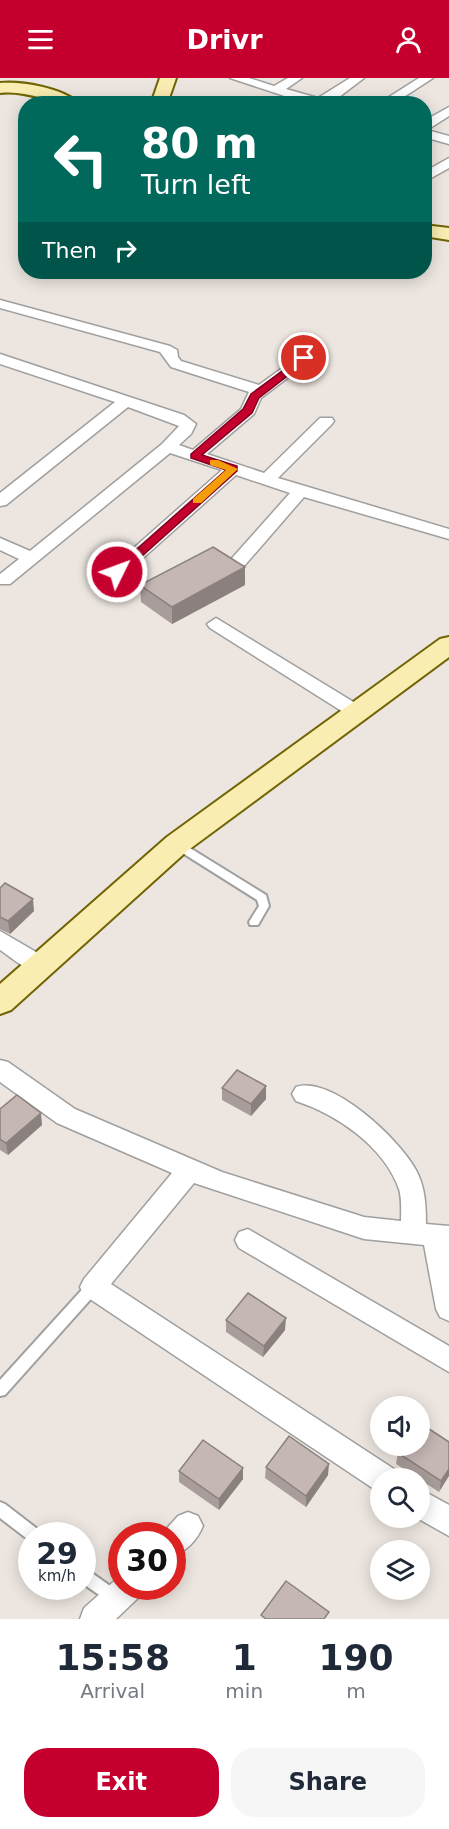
<!DOCTYPE html>
<style>
:root{--surface:#fff;--page:#f6f6f7;--text:#1f2937;--muted:#747a83;--accent:#c6002e}
body{margin:0;font-family:"DejaVu Sans",sans-serif;background:var(--page);color:var(--text);height:100vh;display:flex;flex-direction:column;font-size:22px;white-space:nowrap}
*{box-sizing:border-box;margin:0}
p{font-size:20px;color:var(--muted)}
.icon{flex:none;width:33px;height:33px;fill:none;stroke:currentColor;stroke-width:2;stroke-linecap:round;stroke-linejoin:round}
.map{position:relative;height:1541px;overflow:hidden}
.drawer{display:flex;flex-direction:column;background:var(--surface);flex:1}
.drawer>*{flex:none}
.hud{position:absolute;left:18px;top:18px;width:414px;height:183px;border-radius:24px;box-shadow:0 3px 15px #0003;background:#00695c;color:#fff;overflow:hidden}
.controls{position:absolute;left:370px;top:1318px;display:grid;gap:12px}
.controls a{display:grid;place-items:center;width:60px;height:60px;border-radius:50%;background:var(--surface);box-shadow:0 3px 15px #0003;font-size:30px}
.speed{position:absolute;left:18px;top:1444px;display:flex;gap:12px;font-size:30px;font-weight:700;text-align:center}
.speed>*{display:grid;place-content:center;width:78px;height:78px;border-radius:50%;background:var(--surface);box-shadow:0 3px 15px #0003;line-height:1}
.speed small{font-size:15px;font-weight:400}
.speed .limit{border:9px solid #d22;background:#fff;color:#111}
.pin{position:absolute;display:grid;place-items:center;width:51px;height:51px;color:#fff;margin:-26px;border:3px solid #fff;border-radius:50%;box-shadow:0 2px 6px #0007}
.me{position:absolute;width:66px;margin:-33px;rotate:48deg;stroke-linejoin:round;filter:drop-shadow(0 0 4px #0008)}
.turn{display:flex;align-items:center;gap:21px;height:126px;padding:0 24px;font-size:27px}
.turn .icon{width:78px;height:78px;stroke-width:2.5}
.turn b{display:block;font-size:42px;line-height:51px}
.then{display:flex;align-items:center;height:57px;padding:0 24px;background:#0003;gap:12px;font-size:22px}
.eta{display:flex;justify-content:space-evenly;align-items:center;height:102px;text-align:center}
.eta b{font-size:36px;font-weight:700;line-height:42px}
.primary-button{display:flex;gap:12px;margin-top:auto;padding:12px 24px}
.primary-button a{flex:1;height:69px;border-radius:24px;background:var(--accent);color:#fff;font-size:24px;font-weight:700;line-height:69px;text-align:center}
.primary-button a+a{background:var(--page);color:var(--text)}
header{display:flex;justify-content:space-between;align-items:center;height:78px;padding:0 24px;background:var(--accent);color:#fff;font-size:27px;font-weight:700}
.map>svg:first-child{display:block}
.lines{fill:none;stroke-linecap:round;stroke-linejoin:round}
.lane-casing{stroke:#9f9f9f;stroke-width:4}
.street-casing{stroke:#9f9f9f;stroke-width:3}
.secondary-casing{stroke:#716404;stroke-width:4}
.lane{fill:#fff;fill-rule:evenodd}
.street{fill:#fff;fill-rule:evenodd}
.secondary{fill:#faedb2;fill-rule:evenodd}
.wall{fill:#a99d9b}
.shaded-wall{fill:#8a807e}
.building{fill:#c5b7b4;stroke:#8a807e;stroke-width:1.5}
.route{fill:#c6002e;stroke:#81001e;stroke-width:1.5}
.slow{fill:#f59e0b}
</style>
<header><svg class="icon" aria-label="menu" viewBox="0 0 24 24"><path d="M4 6h16M4 12h16M4 18h16"/></svg>Drivr<svg class="icon" aria-label="person" viewBox="0 0 24 24"><circle cx="12" cy="8" r="4"/><path d="M4 21q1-7 8-7t8 7"/></svg></header>
<div class="map">
<svg width="449" height="1541" viewBox="0 0 449 1541">
<rect width="100%" height="100%" fill="#ede6e0"/>
<g class="lines">
<defs>
<g id="lane">
<path d="M177,762L266,817L269,828L258,847H250L249,844L259,828L257,822L173,769L172,766Z"/>
<path d="M93,1203L98,1205L100,1209L98,1213L5,1317L0,1318V1302L88,1205Z"/>
<path d="M0,1424L5,1426L40,1453L42,1458H32V1464L30,1463L0,1440Z"/>
<path d="M82,1488L120,1515L123,1520L120,1525L115,1528L82,1505Z"/>
</g>
<g id="street">
<path d="M230,0H249L274,8L288,0H302L286,11L318,20L350,0H364L330,26H309Z"/>
<path d="M419,0H433L393,26H378Z"/>
<path d="M449,29V38L427,52L449,58V66L424,59V43Z"/>
<path d="M449,80V90L424,104V94Z"/>
<path d="M0,222L170,268L177,272L178,279L181,283L259,307L300,277H310L313,280L310,283L261,320L254,336L207,376L264,395L320,340H332L334,343L332,346L278,400L449,451V461L304,419L245,487H233L230,483L233,479L290,415L236,397L123,498H111L108,494L111,490L222,392L170,375L10,506H0V496L19,481L0,472V460L30,473L162,366L179,348L128,329L6,427L0,428V415L115,324L0,286V276L184,337L196,346L191,356L179,367L193,372L241,331L249,314L171,289L160,274L0,230Z"/>
<path d="M216,540L365,631L368,635L365,639H351L210,550L207,546Z"/>
<path d="M0,853L48,881L51,887L48,893C31,898 14,881 0,872Z"/>
<path d="M0,982L8,984L75,1031L222,1094L364,1139L401,1143C401,1132 402,1121 399,1111C384,1068 336,1036 296,1023L292,1016L296,1009C332,997 400,1062 416,1092C425,1109 426,1126 426,1146L449,1148V1243L440,1239L436,1231L424,1167L364,1161L194,1105L111,1206L394,1391L398,1401H381V1414L374,1411L84,1217L80,1209L84,1201L172,1095L57,1045L0,1004Z"/>
<path d="M248,1151L449,1268V1294L239,1170L235,1162L239,1154Z"/>
<path d="M420,1411L449,1427V1458L417,1440H420Z"/>
<path d="M188,1434L198,1438L203,1448C197,1462 187,1473 172,1478V1458H160L178,1438Z"/>
<path d="M122,1496V1509H142L138,1520L116,1541H80L84,1530Z"/>
</g>
<g id="secondary">
<path d="M160,0H176L167,26H151Z"/>
<path d="M0,5C21,3 64,10 79,26C51,26 28,12 0,15Z"/>
<path d="M424,147L449,150V162L424,158Z"/>
<path d="M449,559V579L187,773L11,932L0,936V906L167,759L440,561Z"/>
</g>
</defs>
<use href="#lane" class="lane-casing"/>
<use href="#street" class="street-casing"/>
<use href="#secondary" class="secondary-casing"/>
<use href="#lane" class="lane"/>
<use href="#street" class="street"/>
<use href="#secondary" class="secondary"/>
</g>
<g class="wall">
<path d="M140,507H245L172,546L141,524Z"/>
<path d="M0,810L34,833L10,856L0,851Z"/>
<path d="M266,1008V1021L251,1038L222,1022V1010Z"/>
<path d="M0,1031L42,1047L8,1077L0,1072Z"/>
<path d="M226,1242L285,1252L263,1279L226,1254Z"/>
<path d="M449,1364L439,1414L396,1386L398,1375Z"/>
<path d="M266,1389L328,1397L306,1429L265,1400Z"/>
<path d="M179,1393L243,1401L219,1432L179,1404Z"/>
</g>
<g class="shaded-wall">
<path d="M245,489V507L172,546V529Z"/>
<path d="M33,821L34,833L10,856L8,843Z"/>
<path d="M266,1008V1021L251,1038V1026Z"/>
<path d="M41,1035L42,1047L8,1077L6,1065Z"/>
<path d="M286,1240L285,1252L263,1279L264,1268Z"/>
<path d="M329,1386L328,1397L306,1429V1418Z"/>
<path d="M243,1390V1401L219,1432V1421Z"/>
<path d="M449,1391V1398L439,1414L441,1403Z"/>
</g>
<g class="building">
<path d="M213,469L245,489L172,529L140,507Z"/>
<path d="M5,805L33,821L8,843L0,839V810Z"/>
<path d="M237,992L266,1008L251,1026L222,1010Z"/>
<path d="M17,1017L41,1035L6,1065L0,1061V1031Z"/>
<path d="M248,1215L286,1240L264,1268L226,1242Z"/>
<path d="M420,1345L449,1364V1391L441,1403L398,1375L403,1368H420Z"/>
<path d="M289,1358L329,1386L306,1418L266,1389Z"/>
<path d="M203,1362L243,1390L219,1421L179,1393Z"/>
<path d="M286,1503L329,1534L324,1541H266L261,1537Z"/>
</g>
<path class="route" d="M304,277L309,280L308,282L259,320L252,335L202,377L237,388V393L122,496H113V492L226,392L191,380V376L243,331L251,316Z"/>
<path class="slow" d="M210,382H218L238,391L201,425H193V421L226,392L210,387Z"/>
</svg>
<div class="controls">
<a><svg class="icon" aria-label="sound" viewBox="0 0 24 24"><path d="M4 9h4l5-4v14l-5-4H4zM17 9q2 3 0 6"/></svg></a>
<a><svg class="icon" aria-label="search" viewBox="0 0 24 24"><circle cx="10" cy="10" r="6"/><path d="M15 15l6 6"/></svg></a>
<a><svg class="icon" aria-label="layers" viewBox="0 0 24 24"><path d="M12 4l9 5-9 5-9-5zM3 14l9 5 9-5"/></svg></a>
</div>
<div class="speed"><div>29<small>km/h</small></div><div class="limit">30</div></div>
<div class="pin" style="left:304px;top:280px;background:#d93025"><svg class="icon" aria-label="arrive" viewBox="0 0 24 24"><path d="M6 21V4h12l-3 4 3 4H6"/></svg></div>
<svg class="me" style="left:117px;top:494px" viewBox="-20 -20 40 40"><circle r="17" fill="#c6002e" stroke="#fff" stroke-width="3"/><path d="M0-11L8 9 0 5-8 9z" fill="#fff"/></svg>
<div class="hud">
<div class="turn"><svg class="icon" aria-label="left" viewBox="0 0 24 24"><path d="M17 20v-9H6M10 6l-5 5 5 5"/></svg><div><b>80 m</b>Turn left</div></div>
<div class="then">Then<svg class="icon" aria-label="right" viewBox="0 0 24 24"><path d="M7 20v-9h11M14 6l5 5-5 5"/></svg></div>
</div>
</div>
<section class="drawer">
<div class="eta">
<div><b>15:58</b><p>Arrival</p></div>
<div><b>1</b><p>min</p></div>
<div><b>190</b><p>m</p></div>
</div>
<div class="primary-button"><a>Exit</a><a>Share</a></div>
</section>
